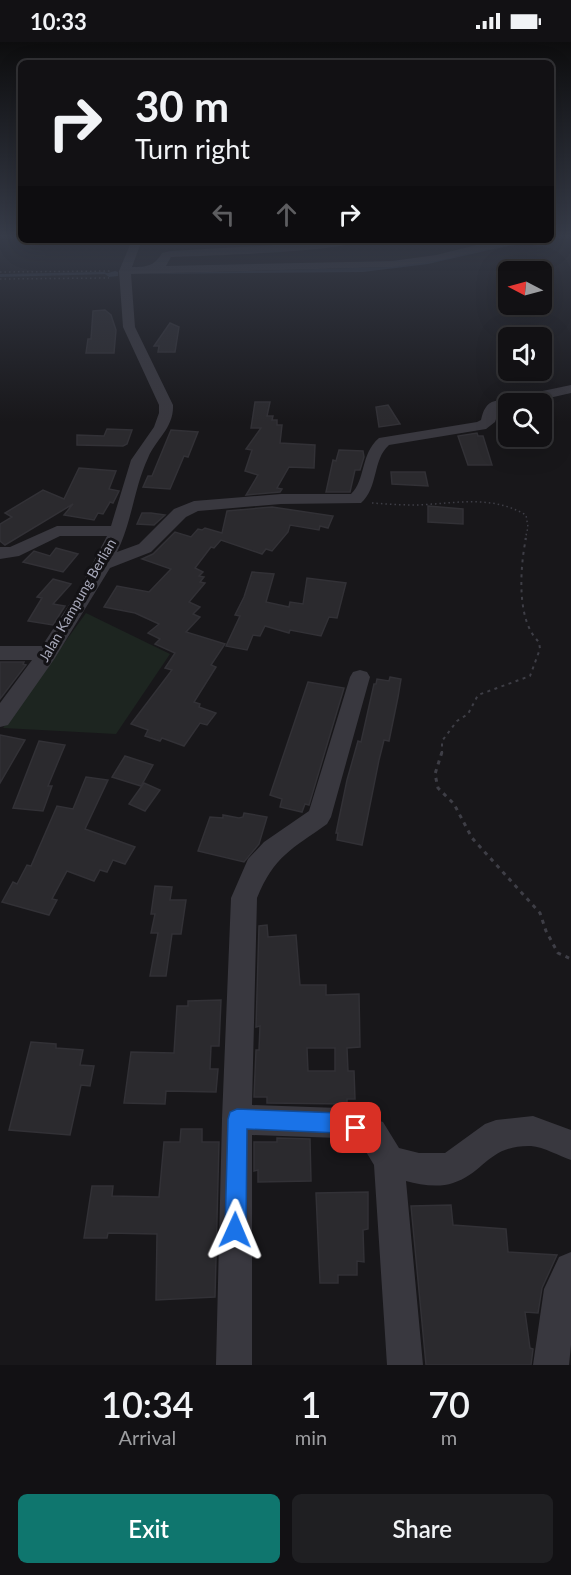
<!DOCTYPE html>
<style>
:root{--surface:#121114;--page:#1f1f22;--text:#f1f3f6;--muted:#9c9da0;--line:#313134;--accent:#0f766e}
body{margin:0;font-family:Lato,sans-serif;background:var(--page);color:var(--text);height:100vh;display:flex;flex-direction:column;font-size:22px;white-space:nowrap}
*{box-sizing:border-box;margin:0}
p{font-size:20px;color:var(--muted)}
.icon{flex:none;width:33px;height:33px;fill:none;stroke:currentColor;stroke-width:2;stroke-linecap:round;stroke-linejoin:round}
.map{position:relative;height:1323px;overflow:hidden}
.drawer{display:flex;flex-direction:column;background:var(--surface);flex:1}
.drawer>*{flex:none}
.banner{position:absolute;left:18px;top:18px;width:536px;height:183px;border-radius:9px;box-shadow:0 6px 24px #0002,0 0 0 2px var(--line);background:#121114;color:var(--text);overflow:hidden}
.needle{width:39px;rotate:276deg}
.fabs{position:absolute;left:498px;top:219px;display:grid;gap:12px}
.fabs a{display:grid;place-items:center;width:54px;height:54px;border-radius:9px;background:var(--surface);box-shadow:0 6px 24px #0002,0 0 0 2px var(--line);font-size:30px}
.pin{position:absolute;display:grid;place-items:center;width:51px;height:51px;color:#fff;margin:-26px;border-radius:12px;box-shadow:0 3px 9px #0006}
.me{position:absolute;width:66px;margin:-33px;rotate:1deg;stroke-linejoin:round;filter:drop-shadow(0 0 4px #0008)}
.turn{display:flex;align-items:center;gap:21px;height:126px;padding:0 18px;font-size:27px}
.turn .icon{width:78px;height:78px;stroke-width:2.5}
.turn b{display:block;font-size:42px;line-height:51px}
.lanes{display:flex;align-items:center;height:57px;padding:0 18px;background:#0003;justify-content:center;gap:30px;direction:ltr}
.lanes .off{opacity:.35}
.eta{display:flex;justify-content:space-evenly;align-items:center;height:102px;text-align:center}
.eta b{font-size:36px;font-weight:600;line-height:42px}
.action{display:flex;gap:12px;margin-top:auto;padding:12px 18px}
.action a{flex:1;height:69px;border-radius:9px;background:var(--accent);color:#fff;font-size:24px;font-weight:600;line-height:69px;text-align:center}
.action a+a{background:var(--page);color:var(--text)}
.status{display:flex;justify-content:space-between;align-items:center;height:42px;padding:0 30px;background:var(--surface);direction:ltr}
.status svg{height:16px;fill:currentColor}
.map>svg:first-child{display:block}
.green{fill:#1d2520}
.water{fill:#2c323f}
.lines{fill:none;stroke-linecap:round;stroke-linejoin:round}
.canal{fill:#2c323f;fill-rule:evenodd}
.building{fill:#2b2a2e;stroke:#323136;stroke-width:1.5;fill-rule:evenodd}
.path-far2{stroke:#3e3e46;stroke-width:1.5;stroke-dasharray:1.5 3;stroke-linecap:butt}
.path-far1{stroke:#3e3e46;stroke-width:2;stroke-dasharray:3 4.5;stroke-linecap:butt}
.path{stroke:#3e3e46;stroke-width:3;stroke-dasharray:4 5;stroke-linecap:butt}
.minor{fill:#39383f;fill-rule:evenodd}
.route{fill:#1a73e8;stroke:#114b97;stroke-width:1.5}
.labels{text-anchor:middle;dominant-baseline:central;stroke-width:6;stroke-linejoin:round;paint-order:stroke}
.far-street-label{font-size:14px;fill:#a9aabb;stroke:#131215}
</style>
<div class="status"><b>10:33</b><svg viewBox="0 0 49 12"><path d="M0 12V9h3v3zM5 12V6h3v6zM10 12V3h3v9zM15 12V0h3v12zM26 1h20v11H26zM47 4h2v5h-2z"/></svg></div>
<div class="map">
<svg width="571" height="1323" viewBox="0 0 571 1323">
<rect width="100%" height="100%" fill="#18171a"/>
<path class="green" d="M86,571L170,612L116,692L3,686Z"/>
<g class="water">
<path d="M521,198H533L428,222L363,230L136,232L388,225L424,220Z"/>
<path d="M104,230L109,232L0,235V232Z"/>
</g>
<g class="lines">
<path class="canal" d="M115,229L118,230V234L109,235L105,232Z"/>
</g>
<g class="building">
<path d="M105,268L111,273L116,288L114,311H86L88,297H91L93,269Z"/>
<path d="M170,281L179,285L175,310H158L159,304H154Z"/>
<path d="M255,360H270L267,374H273L272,378H277V383H282L280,401L315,403L314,426L289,425L277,446L282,447L280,450L246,453L258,433L245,429L252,408L246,407L261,386H251Z"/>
<path d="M388,363L400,382L379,385L376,365Z"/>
<path d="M107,387L132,388L127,402L123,404L77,403V393L104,394Z"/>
<path d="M171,388L198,390L188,415L184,414L170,447L143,445L148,434H152Z"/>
<path d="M477,391L478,394H483L492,423H468L458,394Z"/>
<path d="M339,408L363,409L364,415L360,428H355L350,450H326L333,418L336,419Z"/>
<path d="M79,426L116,429L109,447L119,449L113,461L110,460L103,472L98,471L94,478L64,473L73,462L5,503L0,499V482L12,475L5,471L43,448L64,457Z"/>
<path d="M391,430H425L428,444L392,442Z"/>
<path d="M428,464L463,467V482L428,480Z"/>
<path d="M272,465L333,474L328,486L320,484L319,488L290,483L288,490L272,509L266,507L262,512L221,498L214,506L211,505L195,526L203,530L199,534L204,535L200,540L205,541L189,560L200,565L193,572L200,575L186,590L225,602L211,623L216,625L194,660L200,662L199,665L216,671L207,683L200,681L184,704L162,696L160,699L145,694L148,688L131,682L172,628L165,626L175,611L155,602L160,597L148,591L159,582L135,571L104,565L117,544L149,550L171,527L142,517L153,512L175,490L191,495L198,487L202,488L205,486L222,491L227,469Z"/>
<path d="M142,471H151L165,473L154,483L137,482Z"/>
<path d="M56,506L78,512L63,530L23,520L34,509L50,514Z"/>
<path d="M252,530L274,532L266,560L289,565L290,560L303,562L307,536L346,541L337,576L329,575L321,594L290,588L289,591L265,584L260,594L253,593L247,608L226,604L240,574L235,573L244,555Z"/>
<path d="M53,537L71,542L53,562L65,564L53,583L28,579L42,556L37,555Z"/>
<path d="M0,620H24L23,622L26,623L0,657Z"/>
<path d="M390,635L401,637L398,655L389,699L384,698L379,718L362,803L337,798L338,791H336L347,738L358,699L361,700L374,642H376L377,637L389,639Z"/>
<path d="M308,640L344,646L309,763L305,762L302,770L280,765L282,757L270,753Z"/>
<path d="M0,693L25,698L0,741Z"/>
<path d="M39,699L65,703L48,744H52L43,769L13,766Z"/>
<path d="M125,714L153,723L141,744L112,735Z"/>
<path d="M86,735L108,738L85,787L135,805L125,822L113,818L107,830L100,828L94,839L67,829L52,857L57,858L49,873L2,860L13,840L17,842L27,823L31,824L57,764L73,767Z"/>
<path d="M144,741L160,748L145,769L129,762Z"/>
<path d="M244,771L267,775L259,802L244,820L198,809L210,775L223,776V773L239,776L243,775Z"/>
<path d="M155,844L172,845L170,858H186L181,892H172L166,934H150L158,891H151L155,872H151Z"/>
<path d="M267,883L268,895L296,893L300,943H326V953L359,952L360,1005L347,1006L348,1029H354L355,1057H347V1062L267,1061V1055H254L256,1008H259L260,984L256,985L259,884ZM307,1006H335V1029H308Z"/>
<path d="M221,958L219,1004H211L210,1027H218L216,1050L166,1049L165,1062L124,1061L131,1010L174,1011L177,964H188V959Z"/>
<path d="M31,1000L56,1002V1006L83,1008L80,1023L94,1024L90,1044L81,1043L70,1093L9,1088Z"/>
<path d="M181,1087H202V1100H219L215,1255L156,1258L157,1192L108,1191L107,1196H84L92,1144H113L112,1154L159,1155L164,1100H180Z"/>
<path d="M277,1096L310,1097L311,1139L258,1140V1128L254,1129V1100H277Z"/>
<path d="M368,1150V1187L363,1188L364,1220L357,1219V1233H338V1241H320L316,1151Z"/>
<path d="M451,1163L453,1183L506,1187L508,1210L557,1213L542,1246L538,1271L525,1270L530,1306L533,1307L531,1323H426L411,1164Z"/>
</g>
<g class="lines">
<g class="path-far2">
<path d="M0,230L111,229"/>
<path d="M0,237L109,236"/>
<path d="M372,461C386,462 401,463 415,463C454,462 490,452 526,473L528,485L525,498"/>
</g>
<path class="path-far1" d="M442,712V699L457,679L468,672L478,653L530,634L540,607L539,600C516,579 520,525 526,496"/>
<path class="path" d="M442,710L435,732L438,746L454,762L472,796L540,871L546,889L558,911L571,917"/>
<g class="minor">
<path d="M132,198H142L132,225C148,225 154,224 162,211L171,209L360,198C346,210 200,214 171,215L166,224L392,219L436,213L497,198H516L515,200L436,219L392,225L131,232L135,285L173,363C174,386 156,397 148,416C134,446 132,480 117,510L139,502L174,467L194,459L281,452H351C366,438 360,412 379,396L477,380L481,378C483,369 486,361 495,359L571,343V351L523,362H508V365L500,366L495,380L486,387L389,403C372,418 379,445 361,461L281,462L198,469L186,475L151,510L110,526L55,616L8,683L0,685V661L32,618H0V604H42L78,549L107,494H60L19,514L0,517V505H10L57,484H111L131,418L154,385L159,371V363L123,285L119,229Z"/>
<path d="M360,628L367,630L370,635L331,775L327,782C292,807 274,814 257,856L252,1063L339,1066L383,1080L399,1106L419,1111H445L485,1082L496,1078L533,1074L571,1088V1118C559,1114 544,1105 531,1104C488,1103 485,1131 453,1141C439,1146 420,1143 406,1139L423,1323H387L374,1123L362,1103L339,1096L252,1093V1323H216L222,1077L231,856L248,817L264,800L309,769L350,635L353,630Z"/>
<path d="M571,1210V1303L569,1323H533L544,1247L559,1215Z"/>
</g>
</g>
<linearGradient id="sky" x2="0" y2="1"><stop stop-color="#0d0d0e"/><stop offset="0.51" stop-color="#373c49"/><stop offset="1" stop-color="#373c49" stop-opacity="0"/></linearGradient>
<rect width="571" height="380" fill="url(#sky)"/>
<path class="route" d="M237,1067L339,1071L363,1079L365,1086L363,1093L356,1096L339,1091L247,1087L246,1188L242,1196L235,1199L228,1196L225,1188L228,1077L230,1070Z"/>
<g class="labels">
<g class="far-street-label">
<text transform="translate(77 558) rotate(-60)">Jalan Kampung Berlian</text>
</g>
</g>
</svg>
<div class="fabs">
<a><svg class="needle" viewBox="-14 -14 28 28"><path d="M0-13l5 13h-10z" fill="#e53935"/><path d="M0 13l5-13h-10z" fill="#9c9da0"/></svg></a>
<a><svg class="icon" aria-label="sound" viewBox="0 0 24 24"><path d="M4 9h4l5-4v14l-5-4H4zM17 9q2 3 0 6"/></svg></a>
<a><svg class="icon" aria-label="search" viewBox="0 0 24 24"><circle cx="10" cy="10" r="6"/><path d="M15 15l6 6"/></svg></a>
</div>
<div class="pin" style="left:356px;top:1086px;background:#d93025"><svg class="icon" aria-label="arrive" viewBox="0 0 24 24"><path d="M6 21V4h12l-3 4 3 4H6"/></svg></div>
<svg class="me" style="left:235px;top:1188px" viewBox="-20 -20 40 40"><path d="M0-17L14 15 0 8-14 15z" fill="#1a73e8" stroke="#fff" stroke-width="4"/></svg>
<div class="banner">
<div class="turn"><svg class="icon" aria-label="right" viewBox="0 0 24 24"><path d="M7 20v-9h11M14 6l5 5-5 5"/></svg><div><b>30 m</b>Turn right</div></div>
<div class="lanes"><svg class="icon off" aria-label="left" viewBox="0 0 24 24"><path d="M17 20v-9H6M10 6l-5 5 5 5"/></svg><svg class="icon off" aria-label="ahead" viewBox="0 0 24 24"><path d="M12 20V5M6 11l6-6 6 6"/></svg><svg class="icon" aria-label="right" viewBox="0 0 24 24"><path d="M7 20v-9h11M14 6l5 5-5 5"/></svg></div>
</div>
</div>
<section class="drawer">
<div class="eta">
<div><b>10:34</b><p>Arrival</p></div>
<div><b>1</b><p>min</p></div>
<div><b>70</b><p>m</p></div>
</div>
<div class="action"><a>Exit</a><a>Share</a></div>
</section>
